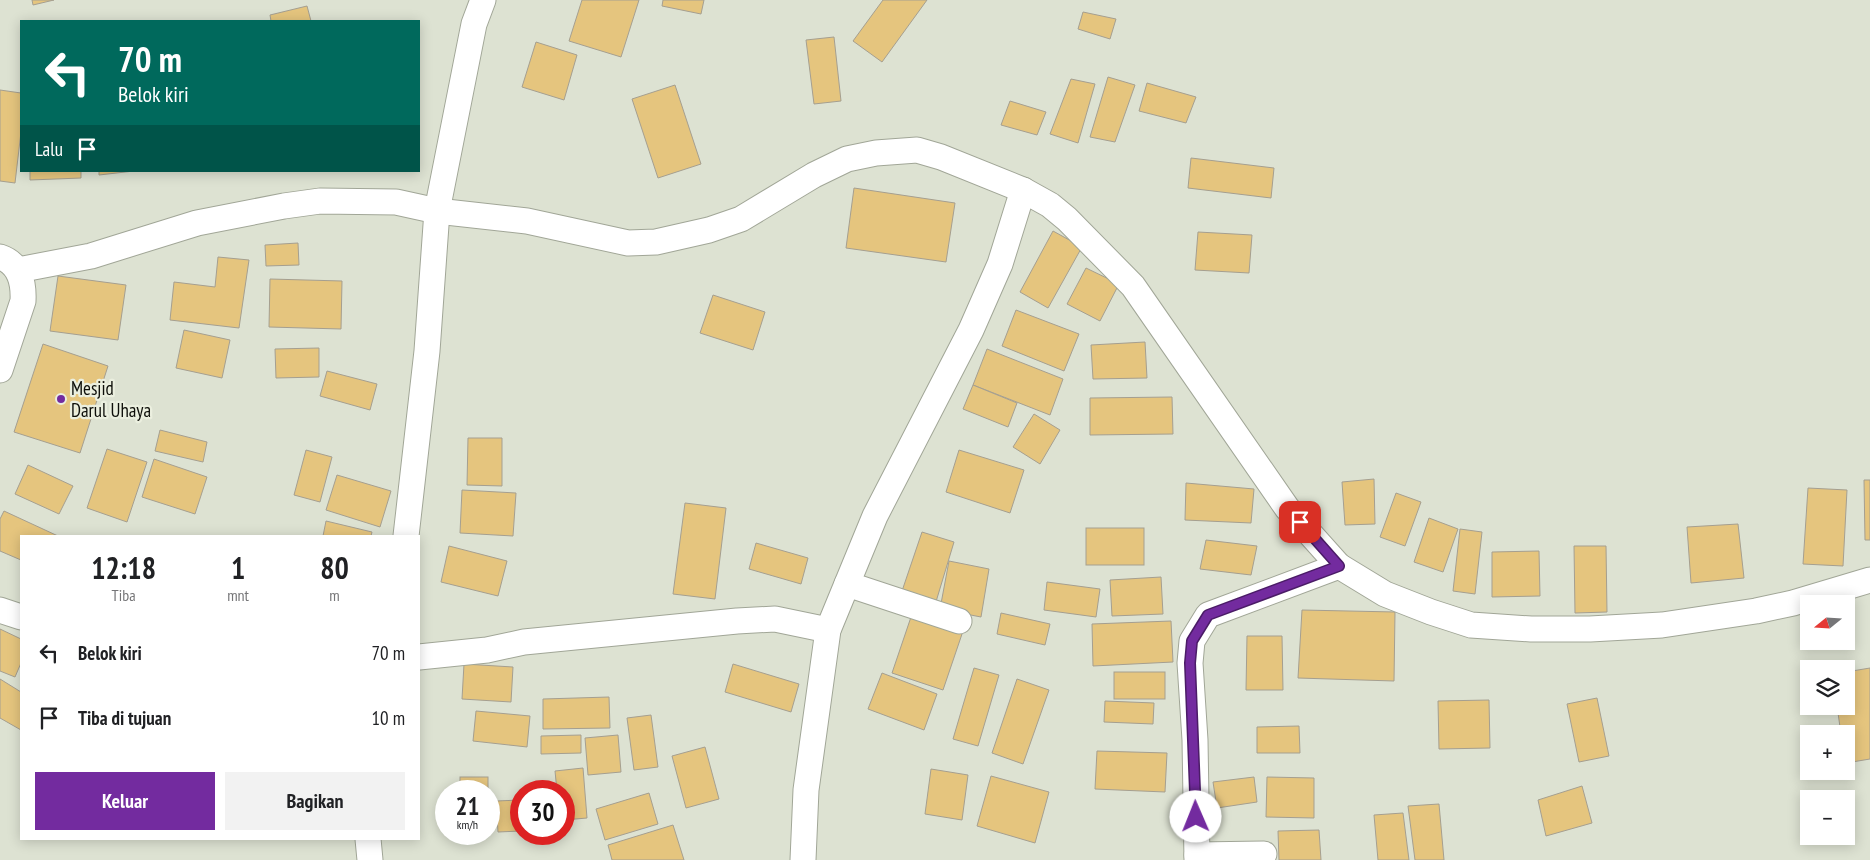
<!DOCTYPE html>
<html lang="id">
<meta charset="utf-8">
<style>
:root{--surface:#fff;--page:#f2f2f2;--text:#202124;--muted:#757577;--accent:#732b9f}
body{margin:0;font-family:"PT Sans Narrow",sans-serif;background:var(--page);color:var(--text);height:100vh;display:flex;flex-direction:column;font-size:19px;white-space:nowrap}
*{box-sizing:border-box;margin:0}
p{font-size:16px;color:var(--muted)}
.icon{flex:none;width:28px;height:28px;fill:none;stroke:currentColor;stroke-width:2;stroke-linecap:round;stroke-linejoin:round}
.map{position:relative;flex:1;overflow:hidden}
.drawer{position:absolute;left:20px;top:535px;width:400px;height:305px;display:flex;flex-direction:column;background:var(--surface);border-radius:0px;box-shadow:0 2px 12px #0003}
.drawer>*{flex:none}
.top-card{position:absolute;left:20px;top:20px;width:400px;height:152px;border-radius:0px;box-shadow:0 2px 12px #0003;background:#00695c;color:#fff;overflow:hidden}
.needle{width:32px;rotate:252deg}
.controls{position:absolute;left:1800px;top:595px;display:grid;gap:10px}
.controls a{display:grid;place-items:center;width:55px;height:55px;border-radius:0px;background:var(--surface);box-shadow:0 2px 12px #0003;font-size:25px}
.speed{position:absolute;left:435px;top:780px;display:flex;gap:10px;font-size:25px;font-weight:700;text-align:center}
.speed>*{display:grid;place-content:center;width:65px;height:65px;border-radius:50%;background:var(--surface);box-shadow:0 2px 12px #0003;line-height:1}
.speed small{font-size:12px;font-weight:400}
.speed .limit{border:8px solid #d22;background:#fff;color:#111}
.pin{position:absolute;display:grid;place-items:center;width:42px;height:42px;color:#fff;margin:-21px;border-radius:10px;box-shadow:0 2px 8px #0006}
.me{position:absolute;width:55px;margin:-28px;rotate:359deg;stroke-linejoin:round;filter:drop-shadow(0 0 4px #0008)}
.turn{display:flex;align-items:center;gap:18px;height:105px;padding:0 15px;font-size:22px}
.turn .icon{width:65px;height:65px;stroke-width:2.5}
.turn b{display:block;font-size:35px;line-height:42px}
.then{display:flex;align-items:center;height:48px;padding:0 15px;background:#0003;gap:10px;font-size:19px}
.eta{display:flex;justify-content:space-evenly;align-items:center;height:85px;text-align:center}
.eta b{font-size:30px;font-weight:800;line-height:35px}
.action{display:flex;gap:10px;margin-top:auto;padding:10px 15px}
.action a{flex:1;height:58px;border-radius:0px;background:var(--accent);color:#fff;font-size:20px;font-weight:800;line-height:58px;text-align:center}
.action a+a{background:var(--page);color:var(--text)}
ul{padding:0;list-style:none}
li{display:flex;align-items:center;gap:15px;height:65px;padding:0 15px}
li div{flex:1}
li b{display:block;font-size:19px}
li em{font-style:normal}
.map>svg:first-child{display:block}
.building{fill:#e5c57e;stroke:#a59f90}
.lines{fill:none;stroke-linecap:round;stroke-linejoin:round}
.street-casing{stroke:#a1a697;stroke-width:27}
.street{stroke:#fff;stroke-width:25}
.route-casing{stroke:#4b1c67;stroke-width:12}
.route{stroke:#732b9f;stroke-width:9}
.poi-dot{fill:#732b9f;stroke:#ebefdf;stroke-width:2}
.labels{text-anchor:middle;dominant-baseline:central;stroke-width:4.5;stroke-linejoin:round;paint-order:stroke}
.poi-label{font-size:19px;fill:#0e0f0a;stroke:#ebefdf;text-anchor:start}
</style>
<div class="map">
<svg width="1870" height="860" viewBox="0 0 1870 860">
<rect width="100%" height="100%" fill="#dde2d2"/>
<g class="building">
<path d="M32,0H54L33,5Z"/>
<path d="M582,0H639L621,57L569,41Z"/>
<path d="M663,0H704L701,14L662,6Z"/>
<path d="M883,0H927L882,62L853,41Z"/>
<path d="M307,6L311,21H271L270,15Z"/>
<path d="M1083,12L1116,19L1110,39L1078,29Z"/>
<path d="M834,37L841,101L814,104L806,40Z"/>
<path d="M536,42L577,55L564,100L522,87Z"/>
<path d="M1108,77L1135,85L1115,142L1090,137Z"/>
<path d="M1071,79L1095,84L1078,143L1050,134Z"/>
<path d="M1147,83L1196,97L1186,123L1139,111Z"/>
<path d="M675,85L701,164L658,178L632,99Z"/>
<path d="M0,90L21,93V132L15,183L0,181Z"/>
<path d="M1010,101L1046,112L1037,135L1001,125Z"/>
<path d="M1191,158L1274,168L1271,198L1188,188Z"/>
<path d="M30,171H81V178L30,180Z"/>
<path d="M99,171H134L99,175Z"/>
<path d="M854,188L955,203L946,262L846,248Z"/>
<path d="M1053,231L1082,247L1048,308L1020,292Z"/>
<path d="M1198,232L1252,235L1249,273L1195,270Z"/>
<path d="M298,243L299,265L266,266L265,245Z"/>
<path d="M218,257L249,260L239,328L170,320L174,282L215,287Z"/>
<path d="M1086,268L1119,284L1100,321L1067,304Z"/>
<path d="M58,276L126,285L118,340L50,331Z"/>
<path d="M270,279L342,281L341,329L269,327Z"/>
<path d="M713,295L765,312L753,350L700,333Z"/>
<path d="M1016,310L1079,334L1064,371L1002,346Z"/>
<path d="M184,330L230,340L222,378L176,368Z"/>
<path d="M1145,342L1147,378L1093,379L1091,345Z"/>
<path d="M43,344L108,366L80,453L14,432Z"/>
<path d="M319,348V377L276,378L275,349Z"/>
<path d="M987,349L1063,379L1050,415L973,385Z"/>
<path d="M327,371L377,384L370,410L320,396Z"/>
<path d="M973,385L1017,403L1008,427L963,409Z"/>
<path d="M1172,397L1173,434L1090,435V398Z"/>
<path d="M1034,414L1060,430L1040,464L1013,447Z"/>
<path d="M160,430L207,442L203,462L155,451Z"/>
<path d="M468,438H502V486L467,485Z"/>
<path d="M107,449L147,462L127,522L87,508Z"/>
<path d="M306,450L332,457L320,502L294,495Z"/>
<path d="M959,450L1024,470L1010,513L946,492Z"/>
<path d="M154,459L207,477L195,514L142,497Z"/>
<path d="M28,465L73,486L59,514L15,494Z"/>
<path d="M337,475L391,491L380,527L326,510Z"/>
<path d="M1374,479L1375,524L1345,525L1342,482Z"/>
<path d="M1864,480H1870V540H1865Z"/>
<path d="M1186,483L1254,489L1251,523L1185,520Z"/>
<path d="M1808,488L1847,490L1843,566L1803,564Z"/>
<path d="M462,490L516,493L513,536L460,533Z"/>
<path d="M1396,493L1421,502L1405,546L1380,537Z"/>
<path d="M685,503L726,508L715,599L673,594Z"/>
<path d="M4,511L58,536H21V560L0,551V519Z"/>
<path d="M1429,518L1458,529L1443,572L1414,562Z"/>
<path d="M326,521L372,532L371,536H323Z"/>
<path d="M1738,524L1744,578L1691,583L1687,527Z"/>
<rect x="1086" y="528" width="58" height="37"/>
<path d="M1460,529L1482,532L1475,594L1453,591Z"/>
<path d="M922,532L954,542L935,605L901,594Z"/>
<path d="M1206,540L1257,546L1251,575L1200,569Z"/>
<path d="M756,543L808,558L801,584L749,569Z"/>
<path d="M449,546L507,561L498,596L441,582Z"/>
<path d="M1574,546H1606L1607,612L1575,613Z"/>
<path d="M1539,551L1540,596L1492,597V552Z"/>
<path d="M949,561L989,569L981,617L940,609Z"/>
<path d="M1161,577L1163,614L1112,616L1110,580Z"/>
<path d="M1047,582L1100,589L1096,617L1044,610Z"/>
<path d="M1302,610L1395,612L1394,681L1298,678Z"/>
<path d="M1001,613L1050,624L1045,645L997,634Z"/>
<path d="M911,617L962,634L943,690L892,673Z"/>
<path d="M1171,621L1173,662L1093,666L1092,624Z"/>
<path d="M0,629L21,639V663L15,677L0,671Z"/>
<path d="M1247,636H1282L1283,690H1246Z"/>
<path d="M464,664L513,667L511,702L462,699Z"/>
<path d="M733,664L799,684L791,712L725,692Z"/>
<path d="M974,668L999,675L978,746L953,739Z"/>
<path d="M1870,668V759L1846,763V734H1841L1837,706H1846V672Z"/>
<rect x="1114" y="672" width="51" height="27"/>
<path d="M882,673L937,694L924,730L868,709Z"/>
<path d="M0,679L21,692V730L0,718Z"/>
<path d="M1017,679L1049,690L1023,764L992,753Z"/>
<path d="M609,697L610,728L543,729V699Z"/>
<path d="M1597,698L1609,756L1579,762L1567,704Z"/>
<path d="M1489,700L1490,748L1439,749L1438,701Z"/>
<path d="M1105,701L1154,703L1153,724L1104,722Z"/>
<path d="M476,711L530,716L527,747L473,741Z"/>
<path d="M651,715L658,767L634,770L627,718Z"/>
<path d="M1299,726L1300,753H1257V727Z"/>
<path d="M581,735V753L541,754V736Z"/>
<path d="M618,735L621,772L588,775L585,738Z"/>
<path d="M705,747L719,799L686,808L672,756Z"/>
<path d="M1097,751L1167,753L1165,792L1095,789Z"/>
<path d="M583,768L587,818L564,820V791H557L555,771Z"/>
<path d="M931,769L968,775L962,820L925,814Z"/>
<path d="M991,776L1049,792L1035,843L977,826Z"/>
<rect x="460" y="777" width="28" height="14"/>
<path d="M1254,777L1257,802L1217,808L1213,782Z"/>
<path d="M1267,777L1314,778V818L1266,817Z"/>
<path d="M1582,786L1592,823L1546,836L1538,800Z"/>
<path d="M649,793L658,824L605,840L596,809Z"/>
<path d="M521,800V831L498,832L496,801Z"/>
<path d="M1439,804L1444,860H1415L1408,806Z"/>
<path d="M1403,813L1409,860H1378L1374,815Z"/>
<path d="M673,825L684,860H612L608,845Z"/>
<path d="M1319,830L1321,860H1279L1278,831Z"/>
</g>
<g class="lines">
<defs>
<g id="street">
<path d="M0,257C19,263 24,282 23,301L0,370"/>
<path d="M18,270L91,256L197,223L284,206L320,201L396,202L437,211L527,221L628,243L656,242L709,230L741,219L814,175L847,159L876,153L917,150L941,157L1023,190L1050,205L1067,219L1133,286L1287,508L1339,566L1385,594L1431,612L1471,625L1531,629H1590L1662,625L1756,611L1793,603L1870,580"/>
<path d="M406,536L427,351L437,211L474,24L483,0"/>
<path d="M847,584L959,621"/>
<path d="M0,610L21,617"/>
<path d="M419,657L487,650L524,642L737,621L775,619L828,630"/>
<path d="M368,839L370,860"/>
<path d="M1197,855L1264,854"/>
<path d="M803,860L806,790L828,630L875,516L971,330L1000,264L1023,190"/>
<path d="M1197,860L1195,740L1190,663L1192,641L1208,615L1339,566"/>
</g>
</defs>
<use href="#street" class="street-casing"/>
<use href="#street" class="street"/>
</g>
<g class="lines">
<defs>
<path id="route" d="M1196,817L1190,663L1192,641L1208,615L1339,566L1300,522"/>
</defs>
<use href="#route" class="route-casing"/>
<use href="#route" class="route"/>
</g>
<circle class="poi-dot" cx="61" cy="399" r="5"/>
<g class="labels">
<g class="poi-label">
<text x="71" y="388">Mesjid<tspan x="71" dy="22">Darul Uhaya</tspan></text>
</g>
</g>
</svg>
<div class="controls">
<a><svg class="needle" viewBox="-14 -14 28 28"><path d="M0-13l5 13h-10z" fill="#e53935"/><path d="M0 13l5-13h-10z" fill="#757577"/></svg></a>
<a><svg class="icon" aria-label="layers" viewBox="0 0 24 24"><path d="M12 4l9 5-9 5-9-5zM3 14l9 5 9-5"/></svg></a>
<a>+</a>
<a>−</a>
</div>
<div class="speed"><div>21<small>km/h</small></div><div class="limit">30</div></div>
<div class="pin" style="left:1300px;top:522px;background:#d93025"><svg class="icon" aria-label="arrive" viewBox="0 0 24 24"><path d="M6 21V4h12l-3 4 3 4H6"/></svg></div>
<svg class="me" style="left:1196px;top:817px" viewBox="-20 -20 40 40"><circle r="19" fill="#fff"/><path d="M0-13L10 11 0 6-10 11z" fill="#732b9f"/></svg>
<div class="top-card">
<div class="turn"><svg class="icon" aria-label="left" viewBox="0 0 24 24"><path d="M17 20v-9H6M10 6l-5 5 5 5"/></svg><div><b>70 m</b>Belok kiri</div></div>
<div class="then">Lalu<svg class="icon" aria-label="arrive" viewBox="0 0 24 24"><path d="M6 21V4h12l-3 4 3 4H6"/></svg></div>
</div>
<section class="drawer">
<div class="eta">
<div><b>12:18</b><p>Tiba</p></div>
<div><b>1</b><p>mnt</p></div>
<div><b>80</b><p>m</p></div>
</div>
<ul>
<li><svg class="icon" aria-label="left" viewBox="0 0 24 24"><path d="M17 20v-9H6M10 6l-5 5 5 5"/></svg><div><b>Belok kiri</b></div><em>70 m</em></li>
<li><svg class="icon" aria-label="arrive" viewBox="0 0 24 24"><path d="M6 21V4h12l-3 4 3 4H6"/></svg><div><b>Tiba di tujuan</b></div><em>10 m</em></li>
</ul>
<div class="action"><a>Keluar</a><a>Bagikan</a></div>
</section>
</div>
